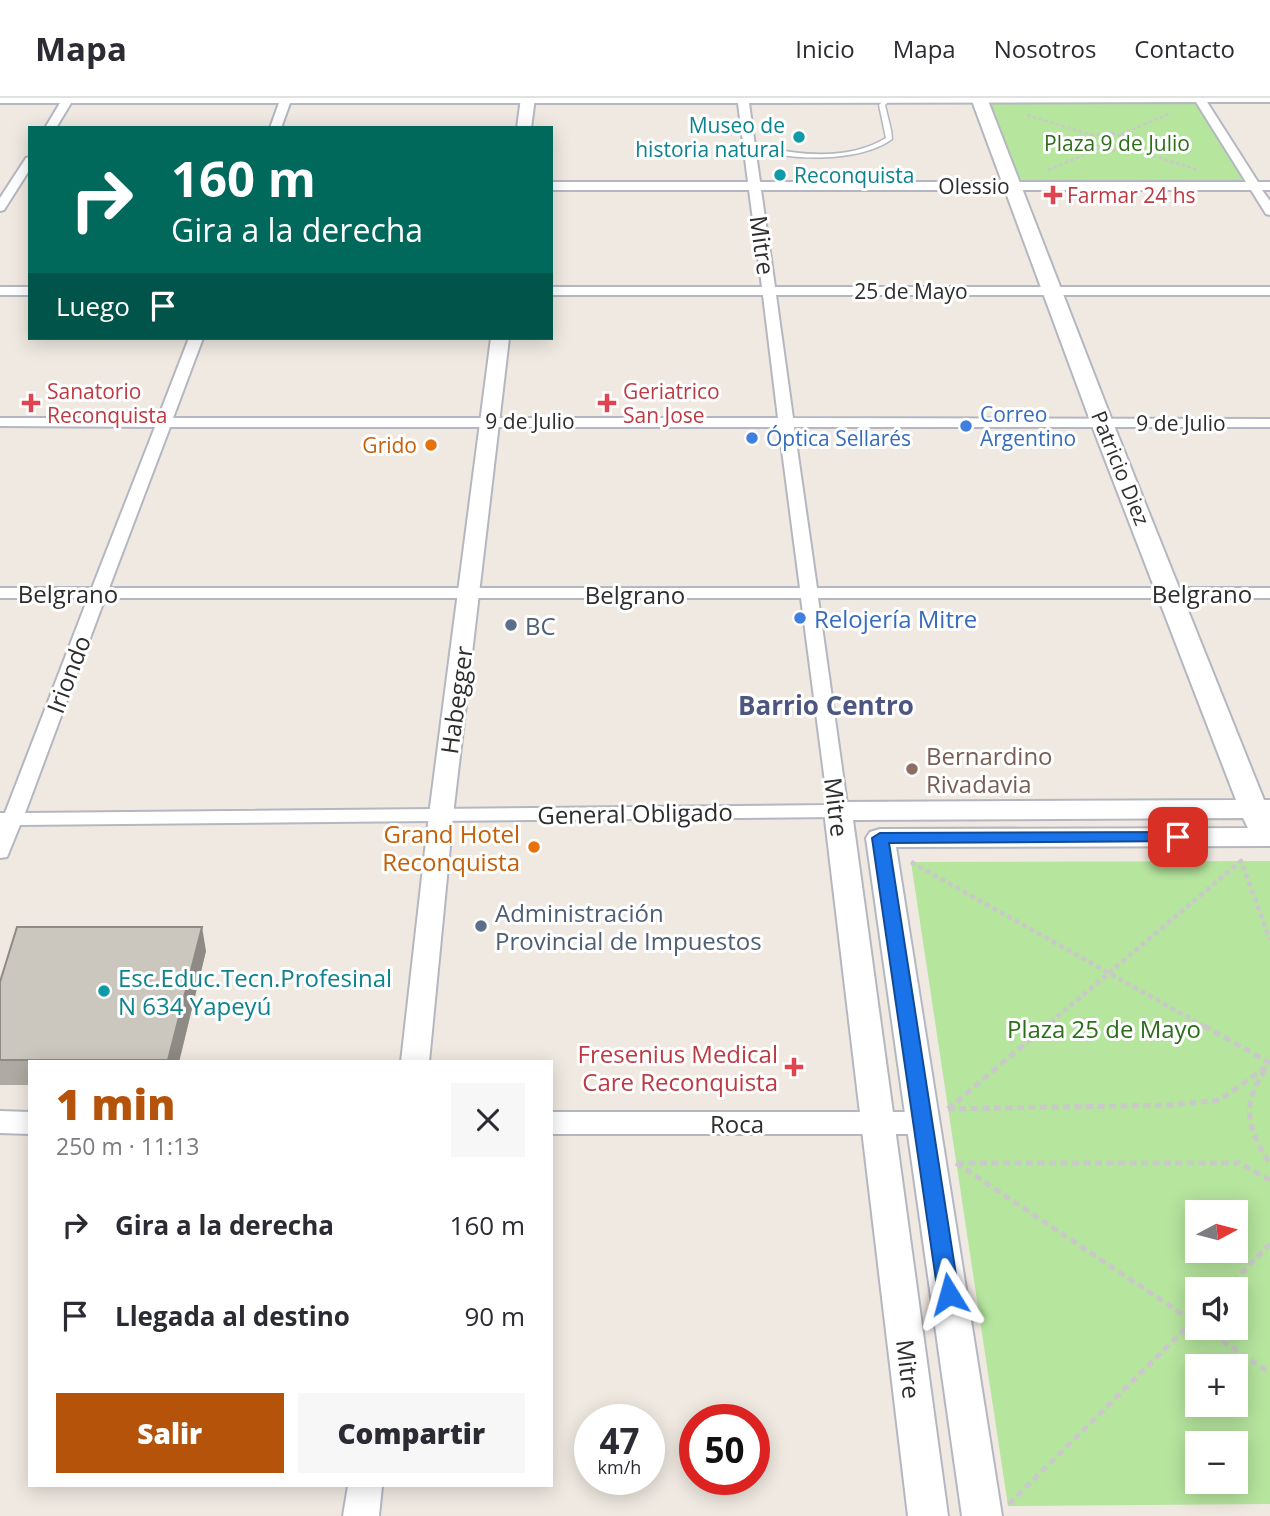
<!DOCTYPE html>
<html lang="es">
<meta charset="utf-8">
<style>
:root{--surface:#fff;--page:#f7f7f7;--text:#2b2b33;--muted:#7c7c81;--line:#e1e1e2;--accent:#b45309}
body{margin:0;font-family:"Open Sans",sans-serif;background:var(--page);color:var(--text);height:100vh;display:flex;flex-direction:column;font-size:26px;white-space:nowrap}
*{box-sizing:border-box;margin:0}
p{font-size:23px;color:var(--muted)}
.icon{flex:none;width:38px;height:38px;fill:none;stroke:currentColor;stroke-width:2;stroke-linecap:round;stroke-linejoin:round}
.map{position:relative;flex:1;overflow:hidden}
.details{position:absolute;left:28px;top:962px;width:525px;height:427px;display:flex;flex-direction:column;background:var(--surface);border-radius:0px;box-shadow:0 4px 18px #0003}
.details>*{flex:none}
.banner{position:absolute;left:28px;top:28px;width:525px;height:214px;border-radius:0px;box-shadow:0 4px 18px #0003;background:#00695c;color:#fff;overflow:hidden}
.needle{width:46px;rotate:83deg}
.controls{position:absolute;left:1185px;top:1102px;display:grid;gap:14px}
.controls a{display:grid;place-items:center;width:63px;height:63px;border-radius:0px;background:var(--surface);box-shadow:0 4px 18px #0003;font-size:35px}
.speed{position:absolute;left:574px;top:1306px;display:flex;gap:14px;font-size:35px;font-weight:700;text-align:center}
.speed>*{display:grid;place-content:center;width:91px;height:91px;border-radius:50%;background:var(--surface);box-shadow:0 4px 18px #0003;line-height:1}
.speed small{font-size:18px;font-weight:400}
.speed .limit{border:10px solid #d22;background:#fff;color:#111}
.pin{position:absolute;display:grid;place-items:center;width:60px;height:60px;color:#fff;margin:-30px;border-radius:14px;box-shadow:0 4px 10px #0006}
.me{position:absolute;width:77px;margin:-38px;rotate:352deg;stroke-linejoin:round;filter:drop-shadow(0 0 5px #0008)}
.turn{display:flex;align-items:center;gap:24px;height:147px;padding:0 28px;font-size:32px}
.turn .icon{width:91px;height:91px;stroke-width:2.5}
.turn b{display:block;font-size:49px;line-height:60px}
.then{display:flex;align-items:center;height:66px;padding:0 28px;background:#0003;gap:14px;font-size:26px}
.round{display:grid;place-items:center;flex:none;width:74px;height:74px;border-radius:0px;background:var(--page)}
.head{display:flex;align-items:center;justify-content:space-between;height:119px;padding:0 28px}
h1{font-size:42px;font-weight:800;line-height:52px;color:var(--accent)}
.action{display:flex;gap:14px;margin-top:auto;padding:14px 28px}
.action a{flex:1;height:80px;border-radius:0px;background:var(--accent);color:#fff;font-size:28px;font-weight:800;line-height:80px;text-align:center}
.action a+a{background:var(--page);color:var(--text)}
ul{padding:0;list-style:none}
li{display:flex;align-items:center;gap:21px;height:91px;padding:0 28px}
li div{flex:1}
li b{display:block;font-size:26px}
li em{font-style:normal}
header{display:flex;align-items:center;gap:42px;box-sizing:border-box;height:98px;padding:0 35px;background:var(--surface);border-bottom:2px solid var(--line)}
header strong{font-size:33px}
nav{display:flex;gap:38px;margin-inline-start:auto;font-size:24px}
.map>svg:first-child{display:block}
.green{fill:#b6e59e;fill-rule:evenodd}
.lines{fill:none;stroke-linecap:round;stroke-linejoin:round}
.service-casing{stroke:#b4b7c1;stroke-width:3}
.minor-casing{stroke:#b4b7c1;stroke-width:4}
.tertiary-casing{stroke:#b4b7c1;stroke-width:4}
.secondary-casing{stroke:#b4b7c1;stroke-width:4}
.path-far2{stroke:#c9c9c9;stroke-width:2.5;stroke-dasharray:3.5 2.5;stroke-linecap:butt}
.path-far1{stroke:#c9c9c9;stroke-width:4.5;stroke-dasharray:5 3.5;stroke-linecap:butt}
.path{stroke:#c9c9c9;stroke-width:5;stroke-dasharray:7 4.5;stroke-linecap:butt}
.service{fill:#fff;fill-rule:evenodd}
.minor{fill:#fff;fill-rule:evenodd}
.tertiary{fill:#fff;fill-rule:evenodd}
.secondary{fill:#fff;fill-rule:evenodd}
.wall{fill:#afaba4}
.shaded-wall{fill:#8e8b86}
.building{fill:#cbc7bf;stroke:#8e8b86;stroke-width:2}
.route{fill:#1a73e8;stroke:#114b97;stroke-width:2}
.culture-dot{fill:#0f9aa8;stroke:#fff;stroke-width:2.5}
.health-dot{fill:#e0444e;stroke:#fff;stroke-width:2.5}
.shop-dot{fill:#3f7fe0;stroke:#fff;stroke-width:2.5}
.food-dot{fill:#e8710a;stroke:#fff;stroke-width:2.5}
.service-dot{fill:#5c6f8a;stroke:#fff;stroke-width:2.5}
.education-dot{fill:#8d6e63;stroke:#fff;stroke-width:2.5}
.labels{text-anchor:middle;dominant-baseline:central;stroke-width:6;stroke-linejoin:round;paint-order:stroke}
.far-culture-label{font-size:21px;fill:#0d838f;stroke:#fff;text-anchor:end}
.far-park-label{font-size:21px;fill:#2c6e1b;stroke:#fff}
.far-street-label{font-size:21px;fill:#2e2e2e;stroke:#fff}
.far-health-label{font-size:21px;fill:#be3a42;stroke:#fff;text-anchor:start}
.far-shop-label{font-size:21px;fill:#366cbe;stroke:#fff;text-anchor:start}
.far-food-label{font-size:21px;fill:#c56008;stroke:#fff;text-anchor:end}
.street-label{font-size:24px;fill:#2e2e2e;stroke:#fff}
.shop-label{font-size:24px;fill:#366cbe;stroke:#fff;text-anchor:start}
.service-label{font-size:24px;fill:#4e5e75;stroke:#fff;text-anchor:start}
.education-label{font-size:24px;fill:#785e54;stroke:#fff;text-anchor:start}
.food-label{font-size:24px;fill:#c56008;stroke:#fff;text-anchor:end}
.culture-label{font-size:24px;fill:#0d838f;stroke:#fff;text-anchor:start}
.park-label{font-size:24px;fill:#2c6e1b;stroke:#fff}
.health-label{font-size:24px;fill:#be3a42;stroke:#fff;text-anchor:end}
.neighbourhood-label{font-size:26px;font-weight:bold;fill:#4d5680;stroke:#fff}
</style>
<header>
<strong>Mapa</strong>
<nav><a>Inicio</a><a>Mapa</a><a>Nosotros</a><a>Contacto</a></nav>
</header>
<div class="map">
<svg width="1270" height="1418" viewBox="0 0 1270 1418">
<rect width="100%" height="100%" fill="#efe9e1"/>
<g class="green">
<path d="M979,1H1199L1255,88H1013Z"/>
<path d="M1270,763V1406L1008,1408L911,764ZM1197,1115H1236V1153H1197ZM1197,1192H1236V1230H1197ZM1197,1269H1236V1307H1197ZM1197,1346H1236V1384H1197Z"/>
</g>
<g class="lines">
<defs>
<path id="service" d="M886,0L891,1L885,7L891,32L892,41C861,65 782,64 748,48L751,46C794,57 847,64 886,40L879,7Z"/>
<g id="minor">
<path d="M0,0H1270V4H1207L1258,84H1270V92H1262L1270,103V117L1266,116L1251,92H761L775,189H1270V197H776L793,320L1270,321V329H794L817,490H1270V500H818L848,713L845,717L838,719L20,727L7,759L0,760V715H5L88,500H0V490H92L155,329L0,328V320H158L189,240H203L173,320H778L763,197H551V189H762L749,92H551V84H748L738,5H290L281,30H270L279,5H71L56,30H45L60,5H0ZM1196,4L1246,84H760L749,5ZM170,329H779L800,490H109ZM105,500H801L828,707L25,715Z"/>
<path d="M30,59V71L4,112L0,113V100L26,60Z"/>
<rect x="0" y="189" width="30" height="8"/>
</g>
<g id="tertiary">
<path d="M521,0H535L531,30H517Z"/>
<path d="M491,240H509L453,717L429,964H401L429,717Z"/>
<path d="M0,1013L30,1014V1036L0,1035Z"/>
<path d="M551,1014H923L933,1017L938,1025L933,1033L923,1036H551Z"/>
<path d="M348,1388H382L379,1418H343Z"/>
</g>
<path id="secondary" d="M971,0H987L1113,325L1264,702H1270V748L896,749L1002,1418H962L866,740L870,734L880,731L1248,730L1243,720L853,722L948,1418H908L824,713L828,707L838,704L1236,702L1091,325Z"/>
</defs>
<use href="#service" class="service-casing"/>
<use href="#minor" class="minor-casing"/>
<use href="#tertiary" class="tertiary-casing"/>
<use href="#secondary" class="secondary-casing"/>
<g class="path-far2">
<path d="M1027,17L1092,37"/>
<path d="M1112,35L1133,42L1135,46C1119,56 1102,54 1087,43L1092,37Z"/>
<path d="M1121,36L1171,15"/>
<path d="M1130,51L1199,72"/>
<path d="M1048,72L1099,51"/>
</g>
<g class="path-far1">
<path d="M911,764L1207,930"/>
<path d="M1044,930L1241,763L1270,842"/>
</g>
<g class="path">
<path d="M1204,928L1270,965"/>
<path d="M1265,972C1240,1008 1248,1031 1270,1066"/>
<path d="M948,1011L1046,928"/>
<path d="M948,1011L1171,1007L1220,1002L1270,966"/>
<path d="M956,1065L1197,1226"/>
<path d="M957,1065H1239L1270,1082"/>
<path d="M1225,1192L1270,1146"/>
<path d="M1203,1230L1270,1275"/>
<path d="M1009,1406L1197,1219"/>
</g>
<use href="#service" class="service"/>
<use href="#minor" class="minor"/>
<use href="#tertiary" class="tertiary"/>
<use href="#secondary" class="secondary"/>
</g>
<path class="wall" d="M206,853L179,964H30V987H0V884Z"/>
<path class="shaded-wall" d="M202,829L206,853L179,964H168V962Z"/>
<path class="building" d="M17,829H202L168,962H0V884Z"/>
<path class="route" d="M1178,734L1186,739L1184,743L889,745L959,1196L956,1203L949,1205L941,1203L938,1196L872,740L880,735Z"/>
<g class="culture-dot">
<circle cx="799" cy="39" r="7"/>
<circle cx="780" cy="77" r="7"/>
<circle cx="104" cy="893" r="7"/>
</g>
<g class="health-dot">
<path d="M1049.5 86.5h7v7h7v7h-7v7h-7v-7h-7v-7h7z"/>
<path d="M27.5 294.5h7v7h7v7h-7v7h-7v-7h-7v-7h7z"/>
<path d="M603.5 294.5h7v7h7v7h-7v7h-7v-7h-7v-7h7z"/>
<path d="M790.5 958.5h7v7h7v7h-7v7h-7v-7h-7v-7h7z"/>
</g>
<g class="shop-dot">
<circle cx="966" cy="328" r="7"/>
<circle cx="752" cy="340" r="7"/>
<circle cx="800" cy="520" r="7"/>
</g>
<g class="food-dot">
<circle cx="431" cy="347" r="7"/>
<circle cx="534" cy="749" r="7"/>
</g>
<g class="service-dot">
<circle cx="511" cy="527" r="7"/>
<circle cx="481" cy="828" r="7"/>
</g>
<circle class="education-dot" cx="912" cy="671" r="7"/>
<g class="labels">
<g class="far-culture-label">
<text x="785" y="27">Museo de<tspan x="785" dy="24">historia natural</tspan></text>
<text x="794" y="77" text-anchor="start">Reconquista</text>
</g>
<g class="far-park-label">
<text x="1117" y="45">Plaza 9 de Julio</text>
</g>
<g class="far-street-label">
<text x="974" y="88">Olessio</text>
<text x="911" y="193">25 de Mayo</text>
<text x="530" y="323">9 de Julio</text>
<text x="1181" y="325">9 de Julio</text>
<text transform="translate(1121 370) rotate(68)">Patricio Diez</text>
</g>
<g class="far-health-label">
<text x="1067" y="97">Farmar 24 hs</text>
<text x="47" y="293">Sanatorio<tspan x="47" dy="24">Reconquista</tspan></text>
<text x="623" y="293">Geriatrico<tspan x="623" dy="24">San Jose</tspan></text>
</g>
<g class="far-shop-label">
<text x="980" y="316">Correo<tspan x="980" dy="24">Argentino</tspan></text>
<text x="766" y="340">Óptica Sellarés</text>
</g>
<g class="far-food-label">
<text x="417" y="347">Grido</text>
</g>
<g class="street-label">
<text transform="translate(763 147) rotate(82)">Mitre</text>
<text x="68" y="495">Belgrano</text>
<text x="1202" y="495">Belgrano</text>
<text x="635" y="496">Belgrano</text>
<text transform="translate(68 576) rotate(-69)">Iriondo</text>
<text transform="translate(456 602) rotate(-82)">Habegger</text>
<text transform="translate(837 709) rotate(83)">Mitre</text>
<text transform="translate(635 715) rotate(-1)">General Obligado</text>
<text x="737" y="1025">Roca</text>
<text transform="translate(909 1271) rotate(83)">Mitre</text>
</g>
<g class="shop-label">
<text x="814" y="520">Relojería Mitre</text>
</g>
<g class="service-label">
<text x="525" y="527">BC</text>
<text x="495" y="814">Administración<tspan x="495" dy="28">Provincial de Impuestos</tspan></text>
</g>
<g class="education-label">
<text x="926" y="657">Bernardino<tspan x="926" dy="28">Rivadavia</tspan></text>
</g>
<g class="food-label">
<text x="520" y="735">Grand Hotel<tspan x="520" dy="28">Reconquista</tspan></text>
</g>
<g class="culture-label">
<text x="118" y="879">Esc.Educ.Tecn.Profesinal<tspan x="118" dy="28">N 634 Yapeyú</tspan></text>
</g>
<g class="park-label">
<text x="1104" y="930">Plaza 25 de Mayo</text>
</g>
<g class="health-label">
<text x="778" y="955">Fresenius Medical<tspan x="778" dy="28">Care Reconquista</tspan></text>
</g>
<g class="neighbourhood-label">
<text x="826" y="607">Barrio Centro</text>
</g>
</g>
</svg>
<div class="controls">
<a><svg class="needle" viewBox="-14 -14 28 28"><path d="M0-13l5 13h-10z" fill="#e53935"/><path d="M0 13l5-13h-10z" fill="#7c7c81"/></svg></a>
<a><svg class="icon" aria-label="sound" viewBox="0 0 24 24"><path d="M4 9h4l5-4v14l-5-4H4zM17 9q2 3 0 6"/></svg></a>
<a>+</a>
<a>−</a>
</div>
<div class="speed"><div>47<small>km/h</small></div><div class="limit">50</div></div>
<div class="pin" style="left:1178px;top:739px;background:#d93025"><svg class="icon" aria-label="arrive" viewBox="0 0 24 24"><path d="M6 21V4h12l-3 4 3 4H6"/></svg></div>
<svg class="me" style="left:949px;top:1196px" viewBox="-20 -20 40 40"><path d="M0-17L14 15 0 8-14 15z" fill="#1a73e8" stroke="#fff" stroke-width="4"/></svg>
<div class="banner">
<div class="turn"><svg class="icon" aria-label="right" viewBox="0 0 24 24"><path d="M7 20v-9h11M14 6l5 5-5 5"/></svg><div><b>160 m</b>Gira a la derecha</div></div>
<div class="then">Luego<svg class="icon" aria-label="arrive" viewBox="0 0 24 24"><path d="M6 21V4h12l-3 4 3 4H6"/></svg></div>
</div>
<section class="details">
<div class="head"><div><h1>1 min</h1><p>250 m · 11:13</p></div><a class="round"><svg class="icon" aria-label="close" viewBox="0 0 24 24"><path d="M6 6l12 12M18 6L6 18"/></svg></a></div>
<ul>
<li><svg class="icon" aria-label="right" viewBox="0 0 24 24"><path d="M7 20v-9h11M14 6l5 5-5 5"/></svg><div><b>Gira a la derecha</b></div><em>160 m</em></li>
<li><svg class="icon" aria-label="arrive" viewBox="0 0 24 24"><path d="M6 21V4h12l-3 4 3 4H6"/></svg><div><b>Llegada al destino</b></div><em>90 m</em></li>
</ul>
<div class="action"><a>Salir</a><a>Compartir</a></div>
</section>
</div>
